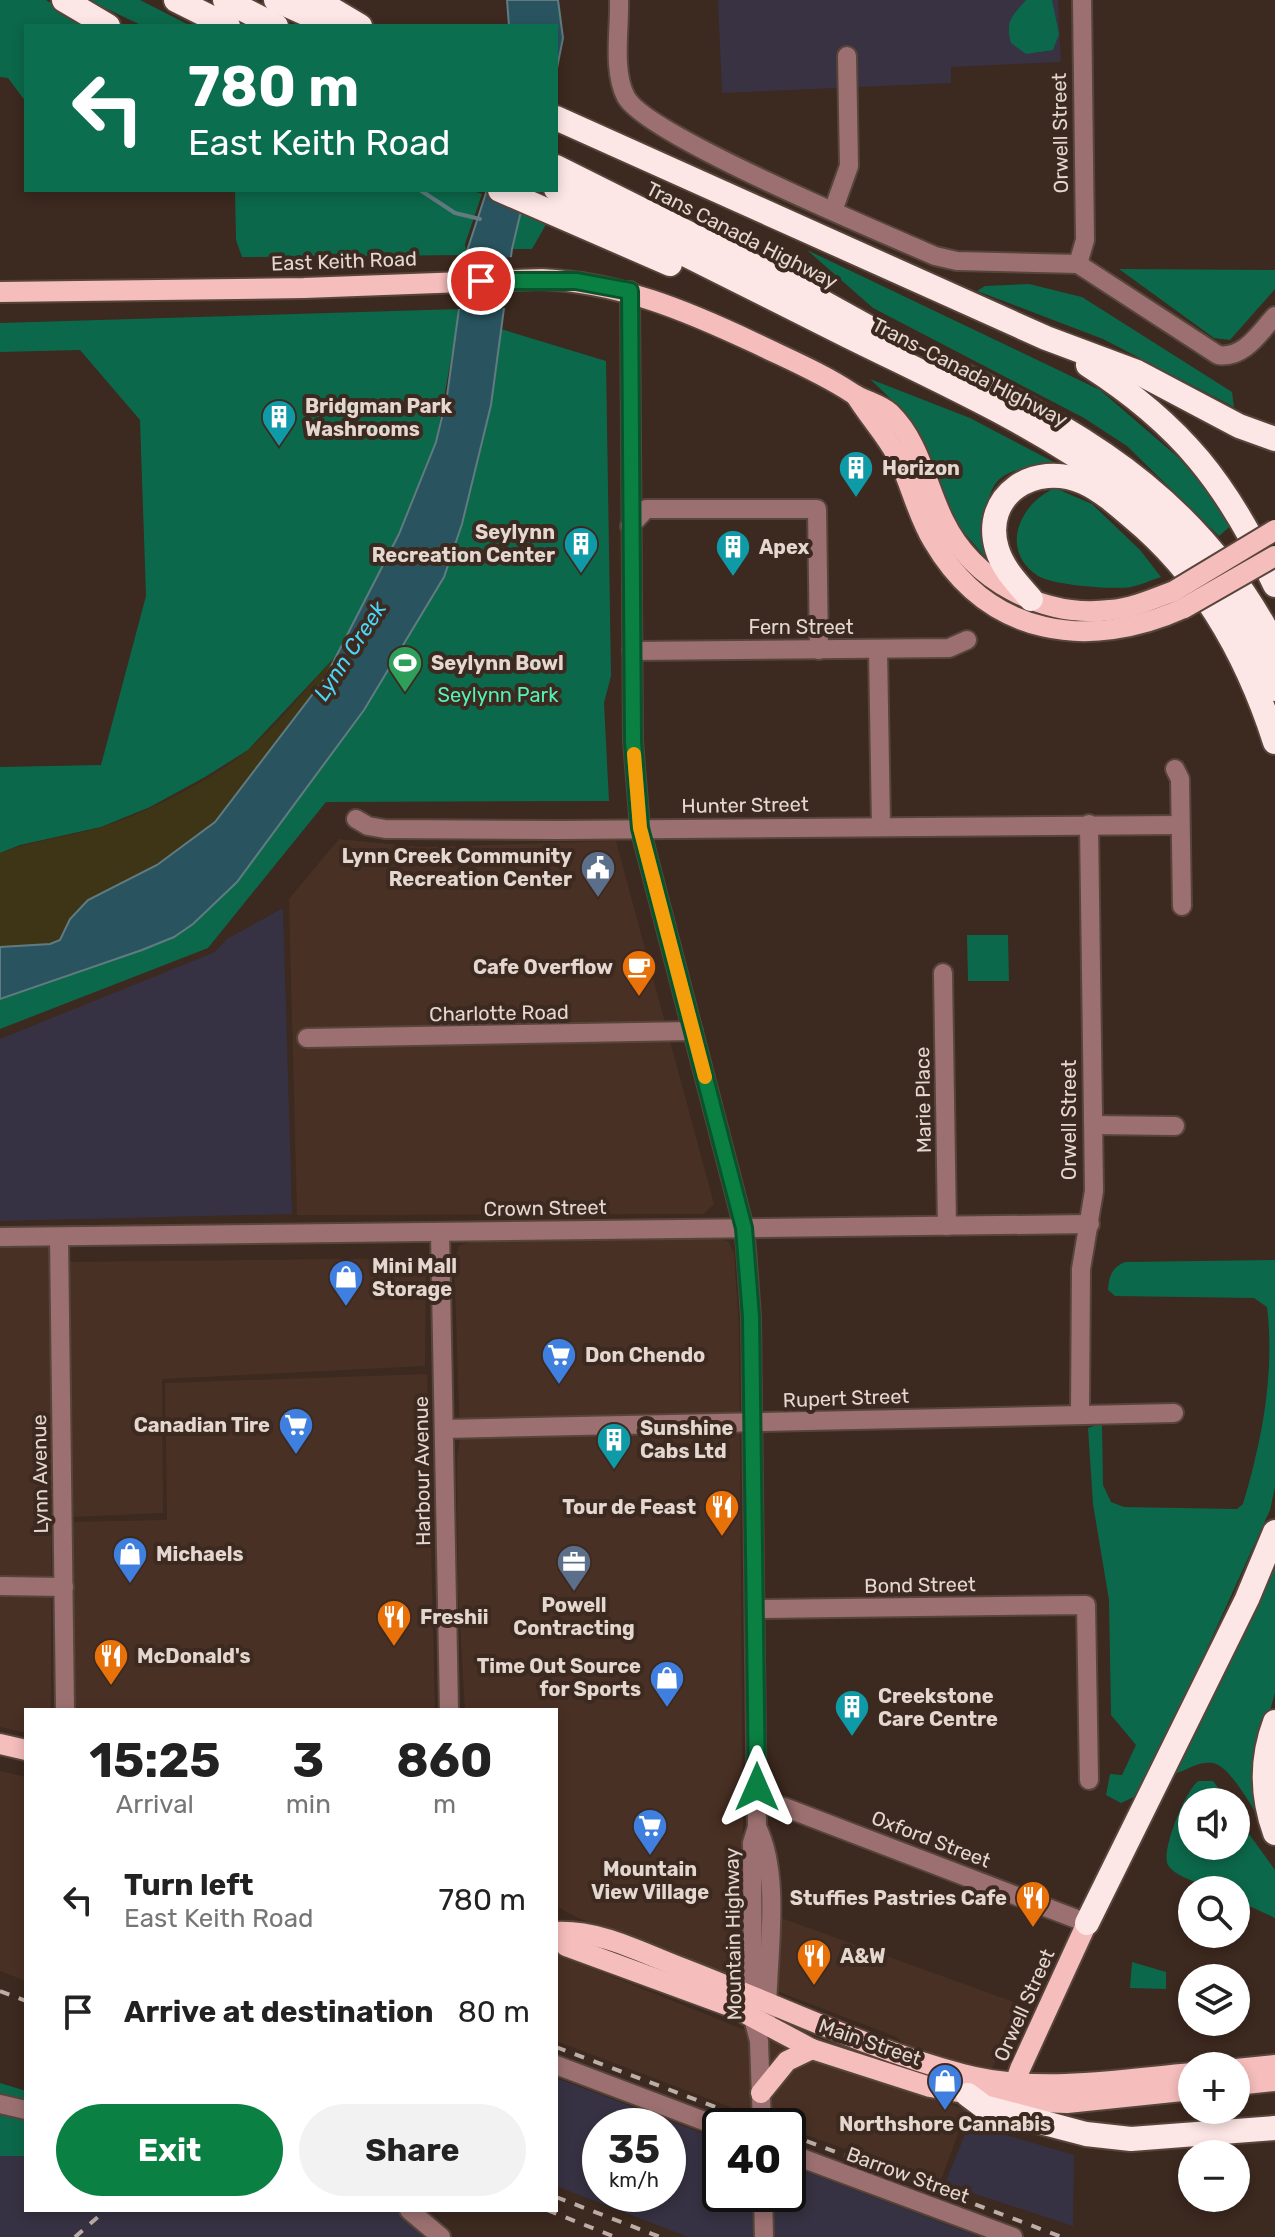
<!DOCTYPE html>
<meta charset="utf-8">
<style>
:root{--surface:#fff;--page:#f2f2f2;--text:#222;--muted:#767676;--accent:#0b8043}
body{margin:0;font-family:Rubik,sans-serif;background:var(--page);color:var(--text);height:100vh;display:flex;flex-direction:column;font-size:30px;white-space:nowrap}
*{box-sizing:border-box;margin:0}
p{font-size:26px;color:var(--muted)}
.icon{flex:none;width:44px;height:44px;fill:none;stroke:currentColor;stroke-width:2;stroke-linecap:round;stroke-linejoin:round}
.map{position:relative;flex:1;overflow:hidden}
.sheet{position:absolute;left:24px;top:1708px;width:534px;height:504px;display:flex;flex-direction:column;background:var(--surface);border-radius:0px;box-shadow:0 4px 12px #0003}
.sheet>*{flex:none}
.guide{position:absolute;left:24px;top:24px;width:534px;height:168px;border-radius:0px;box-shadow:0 4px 12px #0003;background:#0b6e4f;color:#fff;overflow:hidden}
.buttons{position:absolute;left:1178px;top:1788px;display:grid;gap:16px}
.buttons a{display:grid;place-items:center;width:72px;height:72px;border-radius:50%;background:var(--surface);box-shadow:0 4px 12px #0003;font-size:40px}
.speed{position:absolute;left:582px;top:2108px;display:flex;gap:16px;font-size:40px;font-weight:700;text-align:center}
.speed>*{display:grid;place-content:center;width:104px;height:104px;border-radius:50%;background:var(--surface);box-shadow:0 4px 12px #0003;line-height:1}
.speed small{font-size:20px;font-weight:400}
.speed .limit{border:4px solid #111;border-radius:12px;background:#fff;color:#111}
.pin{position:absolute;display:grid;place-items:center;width:68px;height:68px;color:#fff;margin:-34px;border:4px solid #fff;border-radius:50%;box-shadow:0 2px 8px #0007}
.me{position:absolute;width:88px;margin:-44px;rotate:0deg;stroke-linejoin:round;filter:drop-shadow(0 0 6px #0008)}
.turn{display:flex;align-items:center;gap:28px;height:168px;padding:0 32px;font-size:36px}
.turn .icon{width:104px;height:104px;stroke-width:2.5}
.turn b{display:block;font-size:56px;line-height:68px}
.eta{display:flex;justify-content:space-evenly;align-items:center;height:136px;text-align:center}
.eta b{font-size:48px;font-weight:700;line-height:56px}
.primary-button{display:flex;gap:16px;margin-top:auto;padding:16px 32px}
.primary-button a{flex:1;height:92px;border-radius:48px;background:var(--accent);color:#fff;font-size:32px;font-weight:700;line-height:92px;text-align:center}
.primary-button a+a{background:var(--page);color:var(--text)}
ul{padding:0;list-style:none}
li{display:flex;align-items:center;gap:24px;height:112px;padding:0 32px}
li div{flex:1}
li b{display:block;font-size:30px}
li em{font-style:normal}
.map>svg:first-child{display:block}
.built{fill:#493024}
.industrial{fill:#373243;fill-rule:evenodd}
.education{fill:#383242}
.green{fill:#0c684a}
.sand{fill:#3d3515}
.water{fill:#29545f;stroke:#617b81;stroke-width:2}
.pier{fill:#3c291f}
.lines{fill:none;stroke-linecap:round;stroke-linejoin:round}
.stream{stroke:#617b81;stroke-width:4}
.minor-casing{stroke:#57453b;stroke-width:22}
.major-casing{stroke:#57453b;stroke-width:24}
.highway-casing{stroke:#57453b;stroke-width:28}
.minor{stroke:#9c7070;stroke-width:18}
.major{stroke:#f5bdbc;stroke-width:20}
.highway{stroke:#fde6e6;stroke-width:24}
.rail{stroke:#bdafa7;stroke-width:4;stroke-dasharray:10 10;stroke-linecap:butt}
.major-bridge-casing{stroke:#57453b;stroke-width:24;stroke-linecap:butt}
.major-bridge{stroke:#f5bdbc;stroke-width:20}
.route-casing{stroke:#07532c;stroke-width:20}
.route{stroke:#0b8043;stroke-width:14}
.slow{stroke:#f59e0b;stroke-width:14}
.labels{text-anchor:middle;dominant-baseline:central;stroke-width:8;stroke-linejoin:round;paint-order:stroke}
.street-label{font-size:20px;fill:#e4d7d0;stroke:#3c291f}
.poi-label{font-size:20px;font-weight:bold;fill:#e4d7d0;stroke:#3c291f;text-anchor:start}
.park-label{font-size:20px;fill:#53f2b7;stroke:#3c291f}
.water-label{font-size:22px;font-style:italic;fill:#49d6f7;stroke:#3c291f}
</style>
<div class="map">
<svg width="1275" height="2237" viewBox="0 0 1275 2237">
<rect width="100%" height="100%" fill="#3c291f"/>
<g class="built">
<path d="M339,839L420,847L616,841L714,1204L704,1214L297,1215L289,899Z"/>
<path d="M716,1238L728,1241L734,1253L739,1328L744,1955L740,1967L728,1973L578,1918L556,1906V1710H465L458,1591L457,1458L460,1438L454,1259L459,1246L470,1242Z"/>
<path d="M0,1244L51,1245V1710H26V1733L0,1727Z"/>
<path d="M426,1258L425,1366L162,1379L163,1513L71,1517L70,1262Z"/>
<path d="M427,1374L435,1710H74L70,1522L167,1520L165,1383Z"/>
<path d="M0,1771L26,1777V1981L0,1971Z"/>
<path d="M773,1915L1022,2005L991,2071L912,2049L894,2036L779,1992L774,1986Z"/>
<path d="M556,1954L837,2067L967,2110L940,2182L780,2126L556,2041Z"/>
</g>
<g class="industrial">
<path d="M283,908L292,1214L0,1221V1039L215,952L227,939Z"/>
<path d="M556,2078L720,2140V2194H788V2165L980,2237H688L556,2186ZM600,2126H668V2194H600Z"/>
<path d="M969,2124L1074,2155L1073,2226L945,2184Z"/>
<path d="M0,2156H26V2210H397L433,2237H0Z"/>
</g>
<path class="education" d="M718,0H1058L1061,62L951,67V83L722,93Z"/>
<g class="green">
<path d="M0,0H46L85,26H26V102L8,78L0,77Z"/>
<path d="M88,0H140L191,26H143Z"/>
<path d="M1026,0H1052L1059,34L1053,50L1026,54L1011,43C1005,21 1012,16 1026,0Z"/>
<path d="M235,190H471L482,194L465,244L467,255L242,257L236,240Z"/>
<path d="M525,196L548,221L532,249H512Z"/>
<path d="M807,250L1100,390L1179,458L1234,523L1219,536L1127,446L1084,418L873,308Z"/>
<path d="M1119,269L1275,270V289L1230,340L1214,338Z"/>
<path d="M1029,284L1082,297L1232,392L1234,407L1103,339L977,291L985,286Z"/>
<path d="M460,309L436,442L399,534L336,656L248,750L205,777L150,807L101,827L20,845L0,853V767L101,765L146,596L140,420L80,350L0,352V323Z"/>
<path d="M501,329L606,361L611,676L604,703L609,801L326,802L208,948L0,1029V999L174,937L237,882L364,710L444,577L462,524L491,405Z"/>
<path d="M870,379L970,418L1067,469C981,460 982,494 992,565L961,529L898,406Z"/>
<path d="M1055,488L1092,504L1140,550L1161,577C1151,580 1141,585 1131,587C1113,590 1053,585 1038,576C999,550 1019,504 1055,488Z"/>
<path d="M967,935H1008L1009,981H968Z"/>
<path d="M1275,1260V1487L1270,1510L1153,1767L1136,1796L1121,1803L1106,1795L1110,1774L1122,1775L1136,1745L1111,1715L1109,1600L1093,1504L1088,1428L1102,1423L1103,1485L1111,1502L1124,1507L1237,1509L1243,1504C1262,1440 1275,1374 1267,1307L1254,1298L1115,1296L1108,1290C1109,1276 1112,1267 1125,1262Z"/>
<path d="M1275,1553V1693L1261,1743L1270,1836C1258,1819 1232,1766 1213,1763C1199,1761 1189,1769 1177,1773L1175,1768Z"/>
<path d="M1199,1781H1213L1229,1802H1192V1846H1236V1816L1275,1870V1918L1236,1900V1890C1219,1890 1177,1880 1168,1865C1160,1853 1187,1786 1199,1781Z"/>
<path d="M1132,1962L1166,1972V1989L1130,1988Z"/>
<path d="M0,2083L26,2091V2156H0Z"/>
</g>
<path class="sand" d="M336,656L325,678L215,822L157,865L88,900L70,919L60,940L50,944L0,947V853C33,840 68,837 101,827C147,813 211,780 248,750C280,723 307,686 336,656Z"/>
<g class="water">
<path d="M507,0H558L563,38L556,73V26H509Z"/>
<path d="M487,190H526L512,249L491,405L462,524L444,577L364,710L237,882L193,924L174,937L142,950L0,999V947L50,944L60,940L70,919L88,900L157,865L215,822L325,678L399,534L436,442L447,396L467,251Z"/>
</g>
<path class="pier" d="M515,257L508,308L456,309L462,259Z"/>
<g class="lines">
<path class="stream" d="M420,190L455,213L480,219"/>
<defs>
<g id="minor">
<path d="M619,0C620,29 612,71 626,97C646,135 883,233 935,256L957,261L1078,264L1218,355C1244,359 1259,333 1275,316"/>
<path d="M833,211L849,166L847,56"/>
<path d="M1078,264L1085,240L1082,0"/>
<path d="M630,291L633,741L640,828L744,1228L746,1248L751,1317L757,1827L752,1843L753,2018L759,2041L762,2126"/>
<path d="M630,526L646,509H817L819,650"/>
<path d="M878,650L881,825"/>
<path d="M632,651L949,648L967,640"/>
<path d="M1175,769L1180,779L1182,906"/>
<path d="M356,819L368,826L385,829L559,830L1180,825"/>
<path d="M943,973L947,1226"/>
<path d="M307,1038L693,1031"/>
<path d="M1094,1125L1175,1126"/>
<path d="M440,1232L449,1710"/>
<path d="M0,1237L1090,1224"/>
<path d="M59,1237L65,1710"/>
<path d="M1080,1414L1081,1269L1094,1191L1089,824"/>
<path d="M444,1429L1174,1413"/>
<path d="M0,1586L64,1587"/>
<path d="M755,1609L1086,1605L1089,1780"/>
<path d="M757,1804L784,1807L1087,1923"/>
<path d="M757,1827C782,1876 767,1959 767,2014"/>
<path d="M556,2065L720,2127"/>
<path d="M0,2104L26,2110"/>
<path d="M788,2153L1013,2237"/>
<path d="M763,2194L764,2237"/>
<path d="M409,2210L441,2237"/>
</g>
<g id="major">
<path d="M0,292L304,288L542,279C620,283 685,310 755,343C788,359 822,373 852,393C864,401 880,404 890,413C920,442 926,485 944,521C973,581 1043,618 1110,610C1133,608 1153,599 1174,591"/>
<path d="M856,396C869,417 886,435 897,456C911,484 917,515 933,541C989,637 1089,651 1184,608"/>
<path d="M0,1744L26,1750"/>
<path d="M556,1932C599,1930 638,1951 677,1966C772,2002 864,2048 962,2074C1038,2094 1115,2080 1192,2073"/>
<path d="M556,1934L566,1946L735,2008L812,2049L930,2087L1009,2101L1067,2103L1192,2090"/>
<path d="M1236,2069L1275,2065"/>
<path d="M1236,2085L1275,2081"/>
<path d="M761,2093L787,2061L812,2049"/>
<path d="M1021,2095L1015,2083L1020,2069L1087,1923"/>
</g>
<g id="highway">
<path d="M64,0L108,26"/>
<path d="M176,0L228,26"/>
<path d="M225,0L276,26"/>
<path d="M276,0L334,26"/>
<path d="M316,0L360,26"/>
<path d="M556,118L1046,338L1137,372L1239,426L1275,439"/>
<path d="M556,167L790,284L902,346"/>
<path d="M556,189C653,238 751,288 848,336C1022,422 1200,493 1275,689"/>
<path d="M500,190L670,264"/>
<path d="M1088,365C1182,425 1228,485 1275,585"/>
<path d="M964,376C1100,441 1204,509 1275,646"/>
<path d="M1031,599C1018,584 1003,569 997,549C981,495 1035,461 1083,482C1101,490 1118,505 1133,518C1204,577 1247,655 1275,742"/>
<path d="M1275,1722C1261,1759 1262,1797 1275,1833"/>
<path d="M1087,1923L1247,1599L1275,1532"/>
<path d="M968,2095L984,2107L1086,2134L1131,2139L1275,2128"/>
</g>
</defs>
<use href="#minor" class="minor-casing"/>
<use href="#major" class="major-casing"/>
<use href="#highway" class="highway-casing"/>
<use href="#minor" class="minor"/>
<use href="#major" class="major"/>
<use href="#highway" class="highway"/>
<g class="rail">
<path d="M0,1991L26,2001"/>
<path d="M556,2047L766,2126"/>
<path d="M788,2134L1062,2237"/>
<path d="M556,2197L660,2237"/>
<path d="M547,2210L615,2237"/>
<path d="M75,2237L106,2210"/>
</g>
<defs>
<g id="major-bridge">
<path d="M1174,591L1275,530"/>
<path d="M1184,608L1275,556"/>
</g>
</defs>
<use href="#major-bridge" class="major-bridge-casing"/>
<use href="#major-bridge" class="major-bridge"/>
</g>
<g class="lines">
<defs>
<path id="route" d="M481,281H576L630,291L633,741L640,828L744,1228L751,1317L757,1787"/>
</defs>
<use href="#route" class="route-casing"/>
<use href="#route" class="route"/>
<path class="slow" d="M634,754L640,828L705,1077"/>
</g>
<defs>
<symbol id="building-pin" viewBox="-11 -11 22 30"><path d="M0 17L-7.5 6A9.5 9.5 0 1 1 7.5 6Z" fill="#0f9aa8" stroke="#3c291f"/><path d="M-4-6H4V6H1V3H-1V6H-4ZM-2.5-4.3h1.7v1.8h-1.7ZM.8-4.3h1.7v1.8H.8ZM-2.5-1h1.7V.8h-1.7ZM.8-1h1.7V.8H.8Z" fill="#fff"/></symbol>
<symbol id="stadium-pin" viewBox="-11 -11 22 30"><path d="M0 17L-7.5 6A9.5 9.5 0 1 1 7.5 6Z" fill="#2e9e5b" stroke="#3c291f"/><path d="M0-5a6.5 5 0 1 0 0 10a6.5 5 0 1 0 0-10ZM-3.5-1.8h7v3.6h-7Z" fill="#fff"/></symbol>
<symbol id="civic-pin" viewBox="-11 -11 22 30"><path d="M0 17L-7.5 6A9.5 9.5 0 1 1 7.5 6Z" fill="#5c6f8a" stroke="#3c291f"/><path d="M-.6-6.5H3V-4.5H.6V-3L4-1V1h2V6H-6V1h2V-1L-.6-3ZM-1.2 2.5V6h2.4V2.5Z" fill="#fff"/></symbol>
<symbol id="cafe-pin" viewBox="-11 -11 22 30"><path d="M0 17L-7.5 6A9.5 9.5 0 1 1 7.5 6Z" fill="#e8710a" stroke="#3c291f"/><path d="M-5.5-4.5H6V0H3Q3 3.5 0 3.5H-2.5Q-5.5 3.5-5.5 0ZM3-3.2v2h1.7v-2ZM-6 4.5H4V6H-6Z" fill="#fff"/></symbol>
<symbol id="shop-pin" viewBox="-11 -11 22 30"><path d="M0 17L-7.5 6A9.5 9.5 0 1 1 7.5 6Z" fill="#3f7fe0" stroke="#3c291f"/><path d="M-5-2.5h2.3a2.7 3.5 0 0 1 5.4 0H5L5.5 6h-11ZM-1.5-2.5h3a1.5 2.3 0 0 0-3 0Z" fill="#fff"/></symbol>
<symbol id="supermarket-pin" viewBox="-11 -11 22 30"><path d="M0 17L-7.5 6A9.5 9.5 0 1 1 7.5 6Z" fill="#3f7fe0" stroke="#3c291f"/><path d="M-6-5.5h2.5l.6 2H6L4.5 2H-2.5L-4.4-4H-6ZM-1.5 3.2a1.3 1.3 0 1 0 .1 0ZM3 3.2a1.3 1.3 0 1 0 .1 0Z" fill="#fff"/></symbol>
<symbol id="restaurant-pin" viewBox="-11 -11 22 30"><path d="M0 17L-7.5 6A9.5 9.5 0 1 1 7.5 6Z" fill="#e8710a" stroke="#3c291f"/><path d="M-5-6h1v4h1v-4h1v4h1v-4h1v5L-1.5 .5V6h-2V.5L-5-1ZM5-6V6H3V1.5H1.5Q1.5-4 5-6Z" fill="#fff"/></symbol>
<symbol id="office-pin" viewBox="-11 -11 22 30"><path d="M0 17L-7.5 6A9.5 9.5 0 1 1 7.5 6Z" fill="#5c6f8a" stroke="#3c291f"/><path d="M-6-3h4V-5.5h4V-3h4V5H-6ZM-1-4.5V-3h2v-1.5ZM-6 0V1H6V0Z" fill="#fff"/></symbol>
</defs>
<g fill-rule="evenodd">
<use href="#building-pin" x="259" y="397" width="40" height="54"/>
<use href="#building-pin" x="836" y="448" width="40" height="54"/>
<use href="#building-pin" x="561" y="524" width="40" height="54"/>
<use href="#building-pin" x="713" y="527" width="40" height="54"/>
<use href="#stadium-pin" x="385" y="643" width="40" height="54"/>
<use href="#civic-pin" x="578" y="848" width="40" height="54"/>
<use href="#cafe-pin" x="619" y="947" width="40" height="54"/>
<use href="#shop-pin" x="326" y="1257" width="40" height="54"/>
<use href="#supermarket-pin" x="539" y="1335" width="40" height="54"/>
<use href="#supermarket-pin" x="276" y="1405" width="40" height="54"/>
<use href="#building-pin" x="594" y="1420" width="40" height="54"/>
<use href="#restaurant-pin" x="702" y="1487" width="40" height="54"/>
<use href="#shop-pin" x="110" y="1534" width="40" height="54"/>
<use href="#office-pin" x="554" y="1542" width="40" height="54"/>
<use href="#restaurant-pin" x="374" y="1597" width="40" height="54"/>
<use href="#restaurant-pin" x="91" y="1636" width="40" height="54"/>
<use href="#shop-pin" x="647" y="1658" width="40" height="54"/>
<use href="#building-pin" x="832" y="1687" width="40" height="54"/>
<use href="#supermarket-pin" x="630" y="1806" width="40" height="54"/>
<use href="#restaurant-pin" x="1013" y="1878" width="40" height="54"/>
<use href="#restaurant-pin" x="794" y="1936" width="40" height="54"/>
<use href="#shop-pin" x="925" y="2061" width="40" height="54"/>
</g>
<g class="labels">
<g class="street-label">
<text transform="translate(1060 133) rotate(-91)">Orwell Street</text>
<text transform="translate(742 235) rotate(27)">Trans Canada Highway</text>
<text transform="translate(344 261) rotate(-2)">East Keith Road</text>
<text transform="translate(970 372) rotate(27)">Trans-Canada Highway</text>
<text x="801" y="627">Fern Street</text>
<text transform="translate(745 805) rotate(-1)">Hunter Street</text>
<text transform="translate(499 1013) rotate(-1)">Charlotte Road</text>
<text transform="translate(923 1100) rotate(-91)">Marie Place</text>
<text transform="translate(1069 1120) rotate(-90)">Orwell Street</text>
<text transform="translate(545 1208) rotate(-1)">Crown Street</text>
<text transform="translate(846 1398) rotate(-2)">Rupert Street</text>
<text transform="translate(422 1471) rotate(-91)">Harbour Avenue</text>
<text transform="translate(40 1474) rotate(-91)">Lynn Avenue</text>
<text transform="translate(920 1585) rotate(-1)">Bond Street</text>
<text transform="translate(931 1839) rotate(21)">Oxford Street</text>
<text transform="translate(733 1934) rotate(-91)">Mountain Highway</text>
<text transform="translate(1024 2005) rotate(-66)">Orwell Street</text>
<text transform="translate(870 2042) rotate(19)">Main Street</text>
<text transform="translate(908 2175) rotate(20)">Barrow Street</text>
</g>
<g class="poi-label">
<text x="305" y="406">Bridgman Park<tspan x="305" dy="23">Washrooms</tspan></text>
<text x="882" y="468">Horizon</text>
<text x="555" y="532" text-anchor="end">Seylynn<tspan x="555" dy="23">Recreation Center</tspan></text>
<text x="759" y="547">Apex</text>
<text x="431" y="663">Seylynn Bowl</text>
<text x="572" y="856" text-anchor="end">Lynn Creek Community<tspan x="572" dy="23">Recreation Center</tspan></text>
<text x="613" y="967" text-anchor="end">Cafe Overflow</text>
<text x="372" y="1266">Mini Mall<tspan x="372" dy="23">Storage</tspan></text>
<text x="585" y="1355">Don Chendo</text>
<text x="270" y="1425" text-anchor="end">Canadian Tire</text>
<text x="640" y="1428">Sunshine<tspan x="640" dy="23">Cabs Ltd</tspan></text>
<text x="696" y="1507" text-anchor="end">Tour de Feast</text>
<text x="156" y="1554">Michaels</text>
<text x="574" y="1605" text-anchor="middle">Powell<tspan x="574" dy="23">Contracting</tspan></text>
<text x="420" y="1617">Freshii</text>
<text x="137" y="1656">McDonald's</text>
<text x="641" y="1666" text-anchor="end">Time Out Source<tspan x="641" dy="23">for Sports</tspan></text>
<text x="878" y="1696">Creekstone<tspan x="878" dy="23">Care Centre</tspan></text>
<text x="650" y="1869" text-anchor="middle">Mountain<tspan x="650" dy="23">View Village</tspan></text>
<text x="1007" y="1898" text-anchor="end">Stuffies Pastries Cafe</text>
<text x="840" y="1956">A&amp;W</text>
<text x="945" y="2124" text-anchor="middle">Northshore Cannabis</text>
</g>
<g class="park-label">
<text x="498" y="695">Seylynn Park</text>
</g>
<g class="water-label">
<text transform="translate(350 651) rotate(-57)">Lynn Creek</text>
</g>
</g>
</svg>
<div class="buttons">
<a><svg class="icon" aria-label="sound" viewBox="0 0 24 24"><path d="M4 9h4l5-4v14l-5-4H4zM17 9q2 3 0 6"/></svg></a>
<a><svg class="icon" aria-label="search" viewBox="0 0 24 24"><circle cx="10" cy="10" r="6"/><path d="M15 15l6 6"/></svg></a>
<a><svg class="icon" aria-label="layers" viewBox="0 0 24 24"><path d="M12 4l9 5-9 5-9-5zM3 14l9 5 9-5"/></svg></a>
<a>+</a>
<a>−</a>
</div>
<div class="speed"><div>35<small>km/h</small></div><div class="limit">40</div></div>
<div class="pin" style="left:481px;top:281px;background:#d93025"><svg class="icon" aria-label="arrive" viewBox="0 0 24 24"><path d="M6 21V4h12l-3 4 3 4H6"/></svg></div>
<svg class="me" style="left:757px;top:1787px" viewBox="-20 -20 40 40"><path d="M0-17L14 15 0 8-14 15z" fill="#0b8043" stroke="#fff" stroke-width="4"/></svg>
<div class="guide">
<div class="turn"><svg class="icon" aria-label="left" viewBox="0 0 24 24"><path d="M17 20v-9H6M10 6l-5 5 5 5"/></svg><div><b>780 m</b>East Keith Road</div></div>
</div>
<section class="sheet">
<div class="eta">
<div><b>15:25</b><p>Arrival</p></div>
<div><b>3</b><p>min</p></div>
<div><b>860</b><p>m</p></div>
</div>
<ul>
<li><svg class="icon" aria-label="left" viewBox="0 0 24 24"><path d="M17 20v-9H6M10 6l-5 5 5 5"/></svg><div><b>Turn left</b><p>East Keith Road</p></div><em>780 m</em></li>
<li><svg class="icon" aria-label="arrive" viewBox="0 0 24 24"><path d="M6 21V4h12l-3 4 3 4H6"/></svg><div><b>Arrive at destination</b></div><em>80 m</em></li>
</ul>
<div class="primary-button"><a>Exit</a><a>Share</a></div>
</section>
</div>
